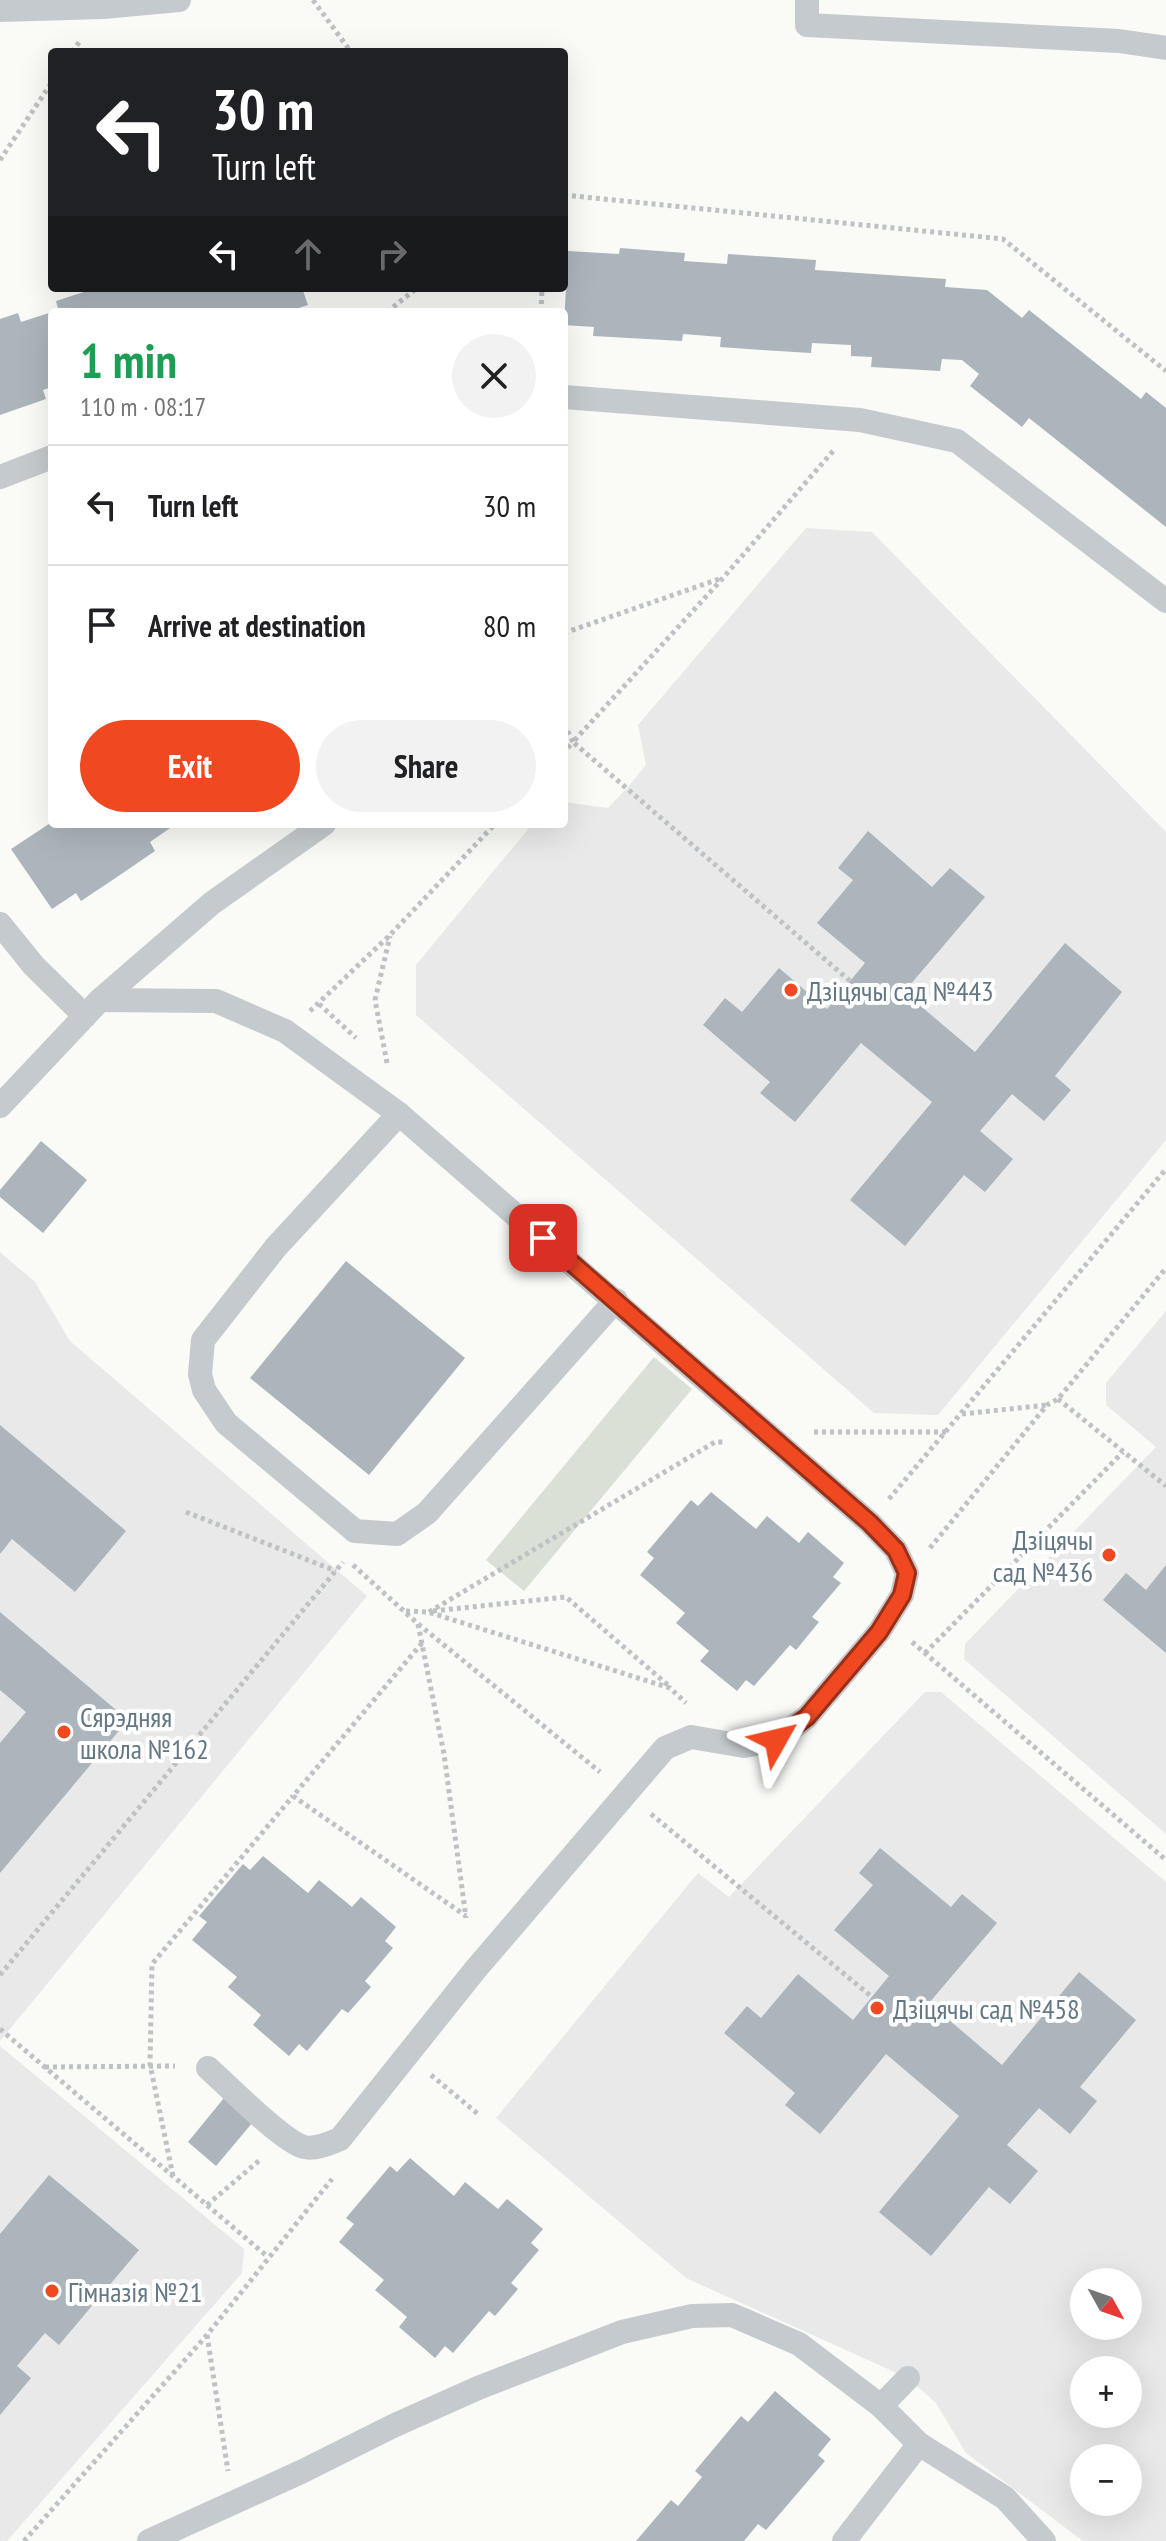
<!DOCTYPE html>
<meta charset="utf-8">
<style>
:root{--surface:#fff;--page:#f2f2f2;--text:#202124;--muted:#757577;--line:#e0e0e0;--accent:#f04821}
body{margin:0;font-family:"PT Sans Narrow",sans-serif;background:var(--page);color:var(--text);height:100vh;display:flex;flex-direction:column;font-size:30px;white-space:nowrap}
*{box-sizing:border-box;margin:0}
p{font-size:26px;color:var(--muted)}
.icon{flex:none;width:44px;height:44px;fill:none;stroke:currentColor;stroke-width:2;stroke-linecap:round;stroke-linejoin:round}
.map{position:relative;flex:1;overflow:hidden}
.panel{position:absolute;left:48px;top:308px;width:520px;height:520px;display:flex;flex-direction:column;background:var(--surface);border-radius:8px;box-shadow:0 8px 32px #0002}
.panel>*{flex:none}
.guide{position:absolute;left:48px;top:48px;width:520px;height:244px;border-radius:8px;box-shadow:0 8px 32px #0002;background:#202124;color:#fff;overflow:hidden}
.needle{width:52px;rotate:130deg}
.tools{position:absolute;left:1070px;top:2268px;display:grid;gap:16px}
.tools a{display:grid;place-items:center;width:72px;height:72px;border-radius:50%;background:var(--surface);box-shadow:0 8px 32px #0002;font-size:40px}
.pin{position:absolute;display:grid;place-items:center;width:68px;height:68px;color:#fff;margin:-34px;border-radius:16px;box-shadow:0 4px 12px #0006}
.me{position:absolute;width:88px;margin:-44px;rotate:53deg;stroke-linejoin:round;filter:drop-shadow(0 0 6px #0008)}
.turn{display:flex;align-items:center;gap:28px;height:168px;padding:0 32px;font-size:36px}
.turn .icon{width:104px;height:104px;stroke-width:2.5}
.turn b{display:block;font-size:56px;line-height:68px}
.lanes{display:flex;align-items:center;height:76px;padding:0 32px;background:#0003;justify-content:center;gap:40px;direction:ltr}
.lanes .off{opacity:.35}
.round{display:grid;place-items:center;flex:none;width:84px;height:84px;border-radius:42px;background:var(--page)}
.headline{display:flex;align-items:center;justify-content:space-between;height:136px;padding:0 32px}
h1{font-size:48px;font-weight:800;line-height:60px;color:#1e9e55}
.cta{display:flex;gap:16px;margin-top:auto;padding:16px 32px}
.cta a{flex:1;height:92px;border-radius:48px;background:var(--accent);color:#fff;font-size:32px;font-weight:800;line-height:92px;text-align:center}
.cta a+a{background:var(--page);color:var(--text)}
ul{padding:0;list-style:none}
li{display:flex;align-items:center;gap:24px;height:120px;padding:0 32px;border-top:2px solid var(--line)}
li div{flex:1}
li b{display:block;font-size:30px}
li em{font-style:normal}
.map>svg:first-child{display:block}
.built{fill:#e8e9e8;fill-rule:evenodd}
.green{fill:#dae0d6}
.building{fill:#abb5bb}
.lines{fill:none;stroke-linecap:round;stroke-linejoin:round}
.path{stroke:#bec2c4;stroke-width:5;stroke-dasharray:4 4;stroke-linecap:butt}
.service{stroke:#c4cacd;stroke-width:24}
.route-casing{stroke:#9c2f15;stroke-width:20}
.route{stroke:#f04821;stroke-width:14}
.poi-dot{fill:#f04821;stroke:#fff;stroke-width:3}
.labels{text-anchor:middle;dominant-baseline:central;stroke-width:8;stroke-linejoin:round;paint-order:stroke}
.poi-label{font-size:28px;fill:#637784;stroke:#fff;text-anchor:start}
</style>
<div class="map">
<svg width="1166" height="2541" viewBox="0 0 1166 2541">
<rect width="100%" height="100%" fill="#fafaf7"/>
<g class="built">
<path d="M806,528L872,532L1166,832V1140L938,1415L874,1413L416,1015V965L529,828L534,824H564V802L608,808L627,788L646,765L638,725Z"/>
<path d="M0,1252L35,1282L70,1341L367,1596L0,2041Z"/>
<path d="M1166,1311V1834L964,1659L965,1644L1156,1447L1106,1405V1383Z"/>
<path d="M925,1692H941L1166,1882V2541H1083L966,2453L936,2403L908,2378L686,2278L496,2118L698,1873L729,1897ZM1084,2282H1128V2326H1084ZM1084,2370H1128V2414H1084ZM1084,2458H1128V2502H1084Z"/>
<path d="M0,2046L244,2249L242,2273L7,2541H0Z"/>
</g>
<path class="green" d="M654,1357L692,1389L524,1591L486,1560Z"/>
<g class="building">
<path d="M620,248L685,253L684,261L727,264L728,254L816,260L815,270L946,279L945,287L987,290L1022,318L1029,310L1141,399L1146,392L1166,408V527L1029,418L1022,427L970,386L979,374L962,360L942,359L940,371L871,367L872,357L851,356V345L812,343L811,353L762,350L720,347L721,337L683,334L682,341L593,336L594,327L564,325L568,251L619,254Z"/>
<path d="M96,288H302L308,305L287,312H59L56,301Z"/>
<path d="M52,312V387L43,390L46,399L0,415V319L18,313L21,322Z"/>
<path d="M52,822V824H176L150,842L155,851L117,877L81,901L76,893L52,909L11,849Z"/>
<path d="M868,831L932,887L950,868L985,897L904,992L975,1052L1065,943L1122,992L1055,1076L1071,1090L1044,1121L1012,1094L980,1131L1013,1159L985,1192L964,1175L905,1246L850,1200L932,1102L861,1043L795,1122L760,1093L770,1082L703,1025L725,998L742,1012L779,968L827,1009L865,963L817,923L853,880L838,868Z"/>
<path d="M41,1141L87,1180L43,1233L0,1197V1190Z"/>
<path d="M346,1261L465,1358L369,1475L250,1378Z"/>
<path d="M0,1425L126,1531L75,1592L12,1539L0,1554Z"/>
<path d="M711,1492L756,1529L767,1516L799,1543L808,1532L844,1563L833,1577L841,1583L812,1617L819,1622L796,1650L790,1645L754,1686L746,1680L737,1691L700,1661L709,1651L676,1623L685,1613L640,1575L654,1558L647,1552L691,1500L698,1506Z"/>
<path d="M1166,1565V1653L1103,1600L1126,1573L1146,1590Z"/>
<path d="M0,1612L128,1720L0,1873V1743L26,1712L0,1690Z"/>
<path d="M880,1848L951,1907L962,1894L997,1923L929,2003L1002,2065L1079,1972L1136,2020L1080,2087L1097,2101L1070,2134L1039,2108L1007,2145L1038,2171L1010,2204L989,2187L931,2256L879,2212L959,2116L886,2054L820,2134L785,2105L795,2093L724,2033L747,2006L761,2018L798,1974L853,2020L889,1976L834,1930L873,1885L859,1873Z"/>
<path d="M263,1856L308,1893L319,1880L352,1907L361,1897L396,1927L385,1941L393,1948L365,1981L371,1987L348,2013L342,2009L307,2051L299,2044L289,2056L253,2025L261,2015L228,1987L237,1977L192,1940L207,1922L199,1916L243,1864L250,1870Z"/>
<path d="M224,2098L253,2122L216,2166L188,2142Z"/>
<path d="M410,2158L454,2196L465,2182L498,2209L507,2199L543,2229L531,2243L539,2250L511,2283L518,2289L495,2316L489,2311L453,2353L445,2346L435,2358L399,2327L407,2317L375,2290L384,2280L339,2242L354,2224L346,2218L390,2166L397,2172Z"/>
<path d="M49,2175L139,2250L59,2345L45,2333L17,2366L31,2378L0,2415V2234Z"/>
<path d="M775,2391L831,2439L818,2455L825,2461L766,2530L758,2524L744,2541H636L671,2500L678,2506L702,2477L695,2471L741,2416L748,2422Z"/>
</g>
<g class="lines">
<g class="path">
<path d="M313,0L351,52"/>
<path d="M72,52L80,41"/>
<path d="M0,160L52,82"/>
<path d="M564,195L1003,239L1166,371"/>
<path d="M387,312L417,288"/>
<path d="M541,312L542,288"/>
<path d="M833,451L723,578L573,742L850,981"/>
<path d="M564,633L722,578"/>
<path d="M564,724L573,742L564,752"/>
<path d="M319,1004L356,1038"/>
<path d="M310,1011L390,935L495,824"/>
<path d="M387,1063L375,1000L390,936"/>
<path d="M1058,1399L1166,1486"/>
<path d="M962,1414L1047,1405"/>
<path d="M814,1432H946"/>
<path d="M889,1499L1166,1169"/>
<path d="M186,1512L336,1571"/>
<path d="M930,1548L1047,1405L1058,1399L1166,1268"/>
<path d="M353,1565L417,1623L600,1772"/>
<path d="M406,1611L428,1612L670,1688L686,1703"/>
<path d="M433,1611L566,1597L669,1686"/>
<path d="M429,1612L715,1442H725"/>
<path d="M418,1624L444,1754L466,1918"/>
<path d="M912,1642L1166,1860"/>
<path d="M422,1643L293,1796L466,1916"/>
<path d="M925,1653L1123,1452"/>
<path d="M651,1814L872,1997"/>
<path d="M0,1975L343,1562"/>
<path d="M0,2029L268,2257"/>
<path d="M45,2067L175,2066"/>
<path d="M431,2075L478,2114"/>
<path d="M173,2176L150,2064L152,1964L293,1796"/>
<path d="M207,2205L261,2159"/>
<path d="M207,2335L228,2471"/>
<path d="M24,2541L207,2335L332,2179"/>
</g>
<g class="service">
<path d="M807,0V25L1119,41L1166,48"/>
<path d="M0,10L103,7L179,0"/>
<path d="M564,397L860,420L957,441L1166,601"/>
<path d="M0,477L52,457"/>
<path d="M0,924L34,966L85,1016"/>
<path d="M100,1000L216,1001L285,1031L399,1114L870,1523L896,1550L907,1573L902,1595L879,1632L807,1717L776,1740L744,1746L691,1737L665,1748L475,1970L340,2139C330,2143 315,2150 304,2147C283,2142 226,2084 208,2068"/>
<path d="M0,1106L100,1000L212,903L324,824"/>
<path d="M399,1114L276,1247L203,1340L200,1374L204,1390L226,1423L355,1531L397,1534L427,1513L616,1300"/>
<path d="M908,2378L881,2406L919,2444L1005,2498L1044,2541"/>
<path d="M149,2541L301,2472L393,2426L478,2388L622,2332L692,2316L732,2315L799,2344L881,2406"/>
<path d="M844,2541L919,2444"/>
</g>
</g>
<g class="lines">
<defs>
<path id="route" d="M543,1238L870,1523L896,1550L907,1573L902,1595L879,1632L807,1717L776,1740"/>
</defs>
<use href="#route" class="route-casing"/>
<use href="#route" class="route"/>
</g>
<g class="poi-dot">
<circle cx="791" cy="990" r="8"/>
<circle cx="1109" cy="1555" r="8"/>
<circle cx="64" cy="1732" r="8"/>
<circle cx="877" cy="2008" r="8"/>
<circle cx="52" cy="2291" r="8"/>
</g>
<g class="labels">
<g class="poi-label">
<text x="807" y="990">Дзіцячы сад №443</text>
<text x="1093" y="1539" text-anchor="end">Дзіцячы<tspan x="1093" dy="32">сад №436</tspan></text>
<text x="80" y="1716">Сярэдняя<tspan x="80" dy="32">школа №162</tspan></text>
<text x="893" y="2008">Дзіцячы сад №458</text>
<text x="68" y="2291">Гімназія №21</text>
</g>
</g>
</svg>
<div class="tools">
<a><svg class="needle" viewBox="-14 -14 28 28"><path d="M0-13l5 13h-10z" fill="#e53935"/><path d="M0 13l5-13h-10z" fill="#757577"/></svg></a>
<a>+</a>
<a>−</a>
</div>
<div class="pin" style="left:543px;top:1238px;background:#d93025"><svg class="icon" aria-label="arrive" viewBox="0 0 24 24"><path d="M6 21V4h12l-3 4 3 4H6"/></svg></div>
<svg class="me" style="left:776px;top:1740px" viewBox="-20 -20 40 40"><path d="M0-17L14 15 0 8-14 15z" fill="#f04821" stroke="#fff" stroke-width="4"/></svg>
<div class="guide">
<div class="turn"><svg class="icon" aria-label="left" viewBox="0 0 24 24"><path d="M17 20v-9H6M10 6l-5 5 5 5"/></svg><div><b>30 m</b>Turn left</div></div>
<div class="lanes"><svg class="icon" aria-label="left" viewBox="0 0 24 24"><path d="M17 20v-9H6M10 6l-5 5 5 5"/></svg><svg class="icon off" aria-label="ahead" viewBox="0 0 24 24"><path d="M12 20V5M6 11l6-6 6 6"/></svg><svg class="icon off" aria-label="right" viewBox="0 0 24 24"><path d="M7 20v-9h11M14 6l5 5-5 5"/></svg></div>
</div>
<section class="panel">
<div class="headline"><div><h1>1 min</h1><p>110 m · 08:17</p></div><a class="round"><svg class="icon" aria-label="close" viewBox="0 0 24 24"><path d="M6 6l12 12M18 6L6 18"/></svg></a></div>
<ul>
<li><svg class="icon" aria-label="left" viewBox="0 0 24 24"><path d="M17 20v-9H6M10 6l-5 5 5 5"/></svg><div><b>Turn left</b></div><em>30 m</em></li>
<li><svg class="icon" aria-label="arrive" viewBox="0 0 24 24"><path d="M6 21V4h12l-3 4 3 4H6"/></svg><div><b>Arrive at destination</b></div><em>80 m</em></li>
</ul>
<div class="cta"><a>Exit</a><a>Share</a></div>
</section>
</div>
